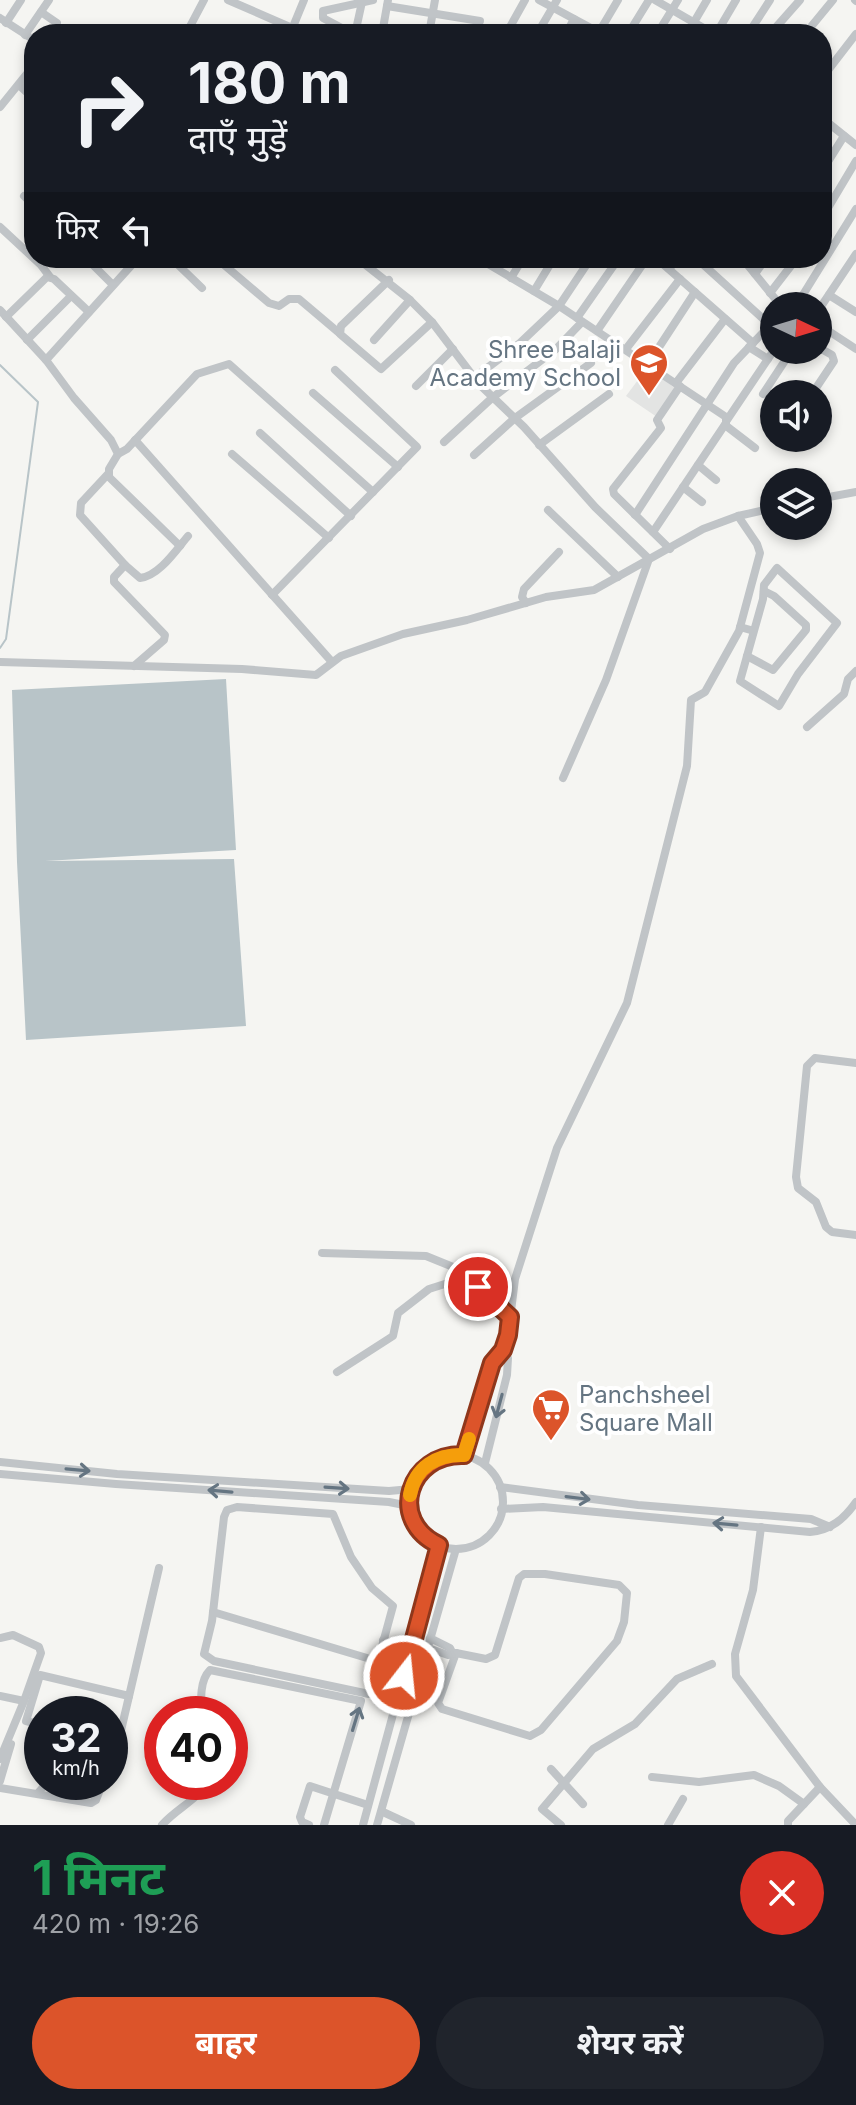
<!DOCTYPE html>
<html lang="hi">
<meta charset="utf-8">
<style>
:root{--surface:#171b24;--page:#20242c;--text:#f1f3f6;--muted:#9ea1a6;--accent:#dc542a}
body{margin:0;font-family:Inter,"Noto Sans Devanagari",sans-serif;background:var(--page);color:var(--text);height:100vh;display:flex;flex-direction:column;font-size:30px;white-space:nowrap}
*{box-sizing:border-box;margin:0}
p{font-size:26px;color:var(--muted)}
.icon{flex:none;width:44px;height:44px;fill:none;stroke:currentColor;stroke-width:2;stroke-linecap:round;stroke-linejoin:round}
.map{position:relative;height:1825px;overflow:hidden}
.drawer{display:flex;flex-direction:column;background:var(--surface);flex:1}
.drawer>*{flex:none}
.guide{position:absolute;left:24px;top:24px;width:808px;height:244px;border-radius:32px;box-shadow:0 4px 12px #0003;background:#171b24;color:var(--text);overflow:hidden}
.needle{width:52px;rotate:94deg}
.buttons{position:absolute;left:760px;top:292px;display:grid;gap:16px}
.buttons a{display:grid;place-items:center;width:72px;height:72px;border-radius:50%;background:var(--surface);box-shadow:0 4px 12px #0003;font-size:40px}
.speed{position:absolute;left:24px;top:1696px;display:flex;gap:16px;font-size:40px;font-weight:700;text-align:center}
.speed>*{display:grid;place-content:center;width:104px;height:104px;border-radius:50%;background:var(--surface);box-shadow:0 4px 12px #0003;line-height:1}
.speed small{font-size:20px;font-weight:400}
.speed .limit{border:12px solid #d22;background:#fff;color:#111}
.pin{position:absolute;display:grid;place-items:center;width:68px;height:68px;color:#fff;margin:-34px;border:4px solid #fff;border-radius:50%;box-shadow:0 2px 8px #0007}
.me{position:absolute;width:88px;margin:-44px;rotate:16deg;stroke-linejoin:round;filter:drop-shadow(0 0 6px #0008)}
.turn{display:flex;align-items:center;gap:28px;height:168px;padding:0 32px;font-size:36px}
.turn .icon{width:104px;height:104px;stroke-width:2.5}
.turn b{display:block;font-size:56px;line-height:68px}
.then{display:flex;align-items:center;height:76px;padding:0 32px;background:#0003;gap:16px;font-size:30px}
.round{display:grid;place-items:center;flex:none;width:84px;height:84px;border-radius:42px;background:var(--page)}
.headline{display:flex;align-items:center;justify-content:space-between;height:136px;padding:0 32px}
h1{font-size:48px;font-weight:700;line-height:60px;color:#1e9e55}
.action{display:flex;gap:16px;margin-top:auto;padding:16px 32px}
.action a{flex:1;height:92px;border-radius:48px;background:var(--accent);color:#fff;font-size:32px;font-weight:700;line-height:92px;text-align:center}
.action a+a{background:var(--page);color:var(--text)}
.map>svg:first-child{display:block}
.built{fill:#e3e4e3}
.water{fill:#b8c4c8}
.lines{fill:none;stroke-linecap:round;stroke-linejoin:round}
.stream{stroke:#b8c4c8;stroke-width:2}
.minor{stroke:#c0c4c7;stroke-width:8}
.oneway{stroke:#657582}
.route-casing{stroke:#8f371b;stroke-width:20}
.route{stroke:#dc542a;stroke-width:14}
.slow{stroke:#f59e0b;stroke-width:14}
.labels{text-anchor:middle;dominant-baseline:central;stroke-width:8;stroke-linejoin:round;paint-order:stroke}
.poi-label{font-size:24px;fill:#657582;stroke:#fff;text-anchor:end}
</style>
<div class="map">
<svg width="856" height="1825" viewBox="0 0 856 1825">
<rect width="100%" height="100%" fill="#f5f5f2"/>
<path class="built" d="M659,376L676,389L657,417L626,396L638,380L651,388Z"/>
<path class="water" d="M226,679L236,850L45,861L234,859L246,1026L26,1040L17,862L12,690Z"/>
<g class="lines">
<path class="stream" d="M0,365L38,402L6,639L0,648"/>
<g class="minor">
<path d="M228,0L306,34"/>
<path d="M539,0L602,34"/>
<path d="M655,0L714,34"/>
<path d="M855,0L856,1"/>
<path d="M387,6L480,21"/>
<path d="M41,12L57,23L52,34"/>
<path d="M0,18L34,40"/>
<path d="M6,23L21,0"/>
<path d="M383,28L431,34"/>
<path d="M599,32L618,0"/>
<path d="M186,34L204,0"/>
<path d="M290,34L304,0"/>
<path d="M353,34L323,18V11L373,0"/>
<path d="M355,34L362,2"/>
<path d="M382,34L388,0"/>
<path d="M429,34L435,0"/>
<path d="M506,34L525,0"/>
<path d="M537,34L557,0"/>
<path d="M566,34L574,19"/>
<path d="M628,34L649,0"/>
<path d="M657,34L678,0"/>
<path d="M687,34L707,0"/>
<path d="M716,34L736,0"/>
<path d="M748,34L770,0"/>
<path d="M770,34L800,0"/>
<path d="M805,34L833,0"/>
<path d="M25,35L49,0"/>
<path d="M822,78L856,34"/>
<path d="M19,85L34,99"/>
<path d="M0,107L34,65"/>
<path d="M822,118L856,145"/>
<path d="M822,171L844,136"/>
<path d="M24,196L34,206"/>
<path d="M822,218L856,161"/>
<path d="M0,227L41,265L50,277"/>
<path d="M86,258L113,285"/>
<path d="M171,258L202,288"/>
<path d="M216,258L269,303L279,306L289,299H299L338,332"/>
<path d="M357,258L410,300L432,322L479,384L524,427L595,507L649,559L606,680L563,778"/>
<path d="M478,258L559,306L726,417V423L653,532"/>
<path d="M656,258L753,343"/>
<path d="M696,258L770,325"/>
<path d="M742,258L781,306"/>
<path d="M669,269L678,258"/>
<path d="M755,274L766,258"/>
<path d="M511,278L523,258"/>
<path d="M389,280L341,326L340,334L381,369L432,322"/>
<path d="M534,291L554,258"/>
<path d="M770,293L797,258"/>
<path d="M829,295L856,312"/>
<path d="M796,306L856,209"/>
<path d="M0,310L46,360L74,398L111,440L118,454L109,469V477L180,546"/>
<path d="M818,311L856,254"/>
<path d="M6,317L47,277L54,279L89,312"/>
<path d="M577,318L619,258"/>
<path d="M818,324L856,349"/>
<path d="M597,331L647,258"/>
<path d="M27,340L71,296"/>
<path d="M374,340L410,300"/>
<path d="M749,347L768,359"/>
<path d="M626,349L680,279"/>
<path d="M46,360L138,258"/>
<path d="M648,364L695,292"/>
<path d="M474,378L520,343L559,306L591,258"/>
<path d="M676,383L725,319"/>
<path d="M416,386L453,349"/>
<path d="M313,393L398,467"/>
<path d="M763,394L792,350"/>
<path d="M812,394L834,361L832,355L818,347"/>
<path d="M727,420L774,350"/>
<path d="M725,425L755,448"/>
<path d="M260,433L351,516"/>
<path d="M135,440L332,662"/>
<path d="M444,442L492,398L556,349L582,322"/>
<path d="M539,445L609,394"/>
<path d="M118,454L127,449L197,374L229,364L373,492"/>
<path d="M232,454L329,538"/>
<path d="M474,455L515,418L591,363"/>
<path d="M698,465L716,480"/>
<path d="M108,474L81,503L80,515L125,565L140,578C159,576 176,550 188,536"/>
<path d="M683,487L702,502"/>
<path d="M818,499L856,492"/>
<path d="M548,510L618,577"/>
<path d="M635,515L734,363L774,321"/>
<path d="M670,549L614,494L613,489L661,428L657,420L680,386"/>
<path d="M125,565L114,577V582L165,635L164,640L134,666"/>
<path d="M272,595L417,447L335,370"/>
<path d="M526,603L522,597L524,589L559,552"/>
<path d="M740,627L754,631L763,599L764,585L777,568L837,623L798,674L779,706L740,681L754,631"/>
<path d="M747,656L773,670L806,630V625L774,596L764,591"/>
<path d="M0,662L242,669L316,675L341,656L403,634L467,620L546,597L594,590L703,529L738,516L774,508"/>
<path d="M807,727L844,694L848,679L856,671"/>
<path d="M856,1063L815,1058L807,1066L796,1177L798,1188L816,1202L826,1227L832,1232L856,1235"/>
<path d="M322,1253L426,1256L458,1269L510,1317"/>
<path d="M337,1372L393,1336L398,1313L429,1289L451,1282L477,1287"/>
<path d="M464,1455L492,1363L503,1350L508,1335L515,1279L557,1148L627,1003L687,766L691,700L705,692L739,631L760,553L757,544L738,516"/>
<circle cx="456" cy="1502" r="47"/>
<path d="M0,1462L117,1474L389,1491L411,1489"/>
<path d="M485,1463L507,1375L508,1358L503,1350"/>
<path d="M0,1474L116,1484L389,1502L409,1506"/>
<path d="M500,1487L638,1505L811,1519L830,1527"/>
<path d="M237,1507L333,1514L351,1557L372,1588L393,1606L369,1694L214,1661L204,1654L212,1621L224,1517L227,1510Z"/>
<path d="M501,1509L543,1507L810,1532C831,1530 844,1519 856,1502"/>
<path d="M761,1527L753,1590L735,1654L736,1676L820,1787L856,1825"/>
<path d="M524,1574H545L619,1585L627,1593L624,1622L617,1641L541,1730L530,1736L442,1709L438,1703L456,1653L486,1659L495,1655L519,1578Z"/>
<path d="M213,1612L377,1661"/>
<path d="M0,1638L13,1635L39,1647L41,1653L24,1701"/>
<path d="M430,1638L450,1648L452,1652"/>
<path d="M383,1640L411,1649"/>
<path d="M428,1648L448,1655L456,1653"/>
<path d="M375,1668L404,1676"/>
<path d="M0,1696L24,1701L0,1759"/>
<path d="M203,1714C200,1700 200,1680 210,1670L361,1701L324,1825"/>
<path d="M42,1725L26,1721L40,1675L129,1696"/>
<path d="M110,1745L116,1746L119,1739L159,1568"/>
<path d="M110,1750L113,1753L110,1763"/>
<path d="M551,1769L583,1804"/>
<path d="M652,1777L699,1782L754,1775L779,1786L804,1804"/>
<path d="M0,1781L11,1744"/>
<path d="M0,1788L91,1803L96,1800L103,1782"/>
<path d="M38,1793L44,1786H50L57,1797"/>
<path d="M383,1812L411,1825"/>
<path d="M162,1825C176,1809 196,1801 208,1782"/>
<path d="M309,1825L302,1822L300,1817L310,1786L368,1805"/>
<path d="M363,1825L439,1545"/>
<path d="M377,1825L456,1549"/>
<path d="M561,1825L542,1809L593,1749L635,1724L677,1679L712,1664"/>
<path d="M668,1825L683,1799"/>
<path d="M788,1825V1821L820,1787"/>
</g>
</g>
<defs><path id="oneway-shaft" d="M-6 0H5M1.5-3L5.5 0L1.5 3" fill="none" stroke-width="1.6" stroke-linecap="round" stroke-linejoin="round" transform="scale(2)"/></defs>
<g class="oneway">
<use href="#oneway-shaft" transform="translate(499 1406) rotate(105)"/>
<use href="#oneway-shaft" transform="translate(78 1470) rotate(5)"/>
<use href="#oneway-shaft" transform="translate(337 1488) rotate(4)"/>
<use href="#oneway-shaft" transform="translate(220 1491) rotate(-175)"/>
<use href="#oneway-shaft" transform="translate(578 1498) rotate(7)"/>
<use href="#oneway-shaft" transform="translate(725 1524) rotate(-175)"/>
<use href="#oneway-shaft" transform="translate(356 1719) rotate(-73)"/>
</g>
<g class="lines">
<defs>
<path id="route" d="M404,1676L439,1545C387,1521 408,1453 464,1455L492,1363L503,1350L508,1335L510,1317L478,1287"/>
</defs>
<use href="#route" class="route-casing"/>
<use href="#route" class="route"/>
<path class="slow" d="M410,1495C415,1467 437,1454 464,1455L469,1439"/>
</g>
<defs>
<symbol id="school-pin" viewBox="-11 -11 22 30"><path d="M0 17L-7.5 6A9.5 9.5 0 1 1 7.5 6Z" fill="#dc542a" stroke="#fff"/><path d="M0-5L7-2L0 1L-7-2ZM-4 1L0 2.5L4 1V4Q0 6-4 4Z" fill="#fff"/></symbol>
<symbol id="supermarket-pin" viewBox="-11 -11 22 30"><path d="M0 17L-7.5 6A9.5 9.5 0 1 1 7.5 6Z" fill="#dc542a" stroke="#fff"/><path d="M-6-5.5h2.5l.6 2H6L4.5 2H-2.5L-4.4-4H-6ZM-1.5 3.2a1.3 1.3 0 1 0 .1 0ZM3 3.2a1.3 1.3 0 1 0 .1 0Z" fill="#fff"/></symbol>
</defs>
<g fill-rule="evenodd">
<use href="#school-pin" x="627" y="341" width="44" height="60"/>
<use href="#supermarket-pin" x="529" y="1386" width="44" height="60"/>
</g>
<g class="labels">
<g class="poi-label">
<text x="621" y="349">Shree Balaji<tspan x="621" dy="28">Academy School</tspan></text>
<text x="579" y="1394" text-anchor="start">Panchsheel<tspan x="579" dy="28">Square Mall</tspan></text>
</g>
</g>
</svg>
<div class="buttons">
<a><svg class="needle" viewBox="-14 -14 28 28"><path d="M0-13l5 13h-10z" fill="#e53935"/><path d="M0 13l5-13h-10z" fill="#9ea1a6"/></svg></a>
<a><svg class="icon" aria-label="sound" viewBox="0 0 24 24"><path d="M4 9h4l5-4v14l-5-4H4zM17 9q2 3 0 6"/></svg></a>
<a><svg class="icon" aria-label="layers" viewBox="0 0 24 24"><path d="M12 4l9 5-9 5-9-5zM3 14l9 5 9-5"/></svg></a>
</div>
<div class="speed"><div>32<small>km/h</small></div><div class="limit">40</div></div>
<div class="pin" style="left:478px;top:1287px;background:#d93025"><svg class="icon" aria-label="arrive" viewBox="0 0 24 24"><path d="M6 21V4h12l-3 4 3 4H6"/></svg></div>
<svg class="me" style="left:404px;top:1676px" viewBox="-20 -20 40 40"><circle r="17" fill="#dc542a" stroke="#fff" stroke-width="3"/><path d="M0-11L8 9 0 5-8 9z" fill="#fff"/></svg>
<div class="guide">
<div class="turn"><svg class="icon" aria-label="right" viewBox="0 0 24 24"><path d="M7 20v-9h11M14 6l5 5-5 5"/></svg><div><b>180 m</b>दाएँ मुड़ें</div></div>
<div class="then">फिर<svg class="icon" aria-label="left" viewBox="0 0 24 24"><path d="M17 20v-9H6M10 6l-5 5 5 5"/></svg></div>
</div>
</div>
<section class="drawer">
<div class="headline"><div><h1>1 मिनट</h1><p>420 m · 19:26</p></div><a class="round" style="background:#d93025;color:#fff"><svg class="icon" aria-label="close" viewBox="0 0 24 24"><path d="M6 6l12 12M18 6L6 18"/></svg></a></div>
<div class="action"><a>बाहर</a><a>शेयर करें</a></div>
</section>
